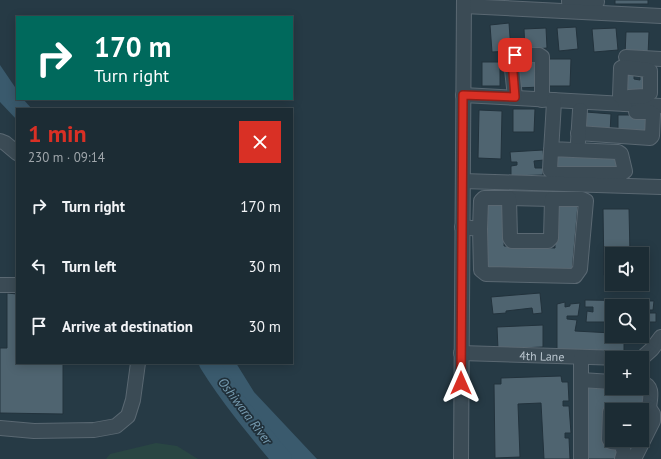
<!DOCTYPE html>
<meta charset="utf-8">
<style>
:root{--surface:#1c2c34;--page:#293840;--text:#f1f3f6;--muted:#a0a7ac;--line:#3a484f;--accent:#d93025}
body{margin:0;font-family:"PT Sans",sans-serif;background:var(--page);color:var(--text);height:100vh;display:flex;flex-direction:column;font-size:15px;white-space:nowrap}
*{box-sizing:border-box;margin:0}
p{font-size:13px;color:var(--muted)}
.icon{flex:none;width:22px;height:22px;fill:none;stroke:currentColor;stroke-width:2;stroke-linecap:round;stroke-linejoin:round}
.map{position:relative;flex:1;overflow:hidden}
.drawer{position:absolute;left:16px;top:108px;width:277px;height:256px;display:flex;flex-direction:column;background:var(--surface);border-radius:0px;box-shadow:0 2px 10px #0003,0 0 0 1px var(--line)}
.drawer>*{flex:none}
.banner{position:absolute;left:16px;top:16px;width:277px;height:84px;border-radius:0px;box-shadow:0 2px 10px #0003,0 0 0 1px var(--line);background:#00695c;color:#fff;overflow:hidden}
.buttons{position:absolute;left:605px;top:247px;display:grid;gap:8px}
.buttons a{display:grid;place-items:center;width:44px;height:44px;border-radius:0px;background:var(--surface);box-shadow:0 2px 10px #0003,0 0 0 1px var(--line);font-size:20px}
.pin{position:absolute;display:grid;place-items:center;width:34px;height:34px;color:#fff;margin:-17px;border-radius:8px;box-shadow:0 2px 6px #0006}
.me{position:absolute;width:44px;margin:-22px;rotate:0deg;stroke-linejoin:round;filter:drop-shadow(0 0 3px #0008)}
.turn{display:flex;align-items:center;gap:14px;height:84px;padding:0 12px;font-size:18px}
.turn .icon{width:52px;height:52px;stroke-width:2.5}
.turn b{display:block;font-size:28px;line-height:34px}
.round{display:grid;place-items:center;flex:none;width:42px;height:42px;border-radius:0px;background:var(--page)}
.headline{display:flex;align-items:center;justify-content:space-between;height:68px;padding:0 12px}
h1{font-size:24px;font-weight:600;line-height:30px;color:var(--accent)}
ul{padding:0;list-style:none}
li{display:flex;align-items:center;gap:12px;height:60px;padding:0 12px}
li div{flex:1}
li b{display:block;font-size:15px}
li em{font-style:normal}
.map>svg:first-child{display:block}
.green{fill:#294643}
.water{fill:#3a5a6d}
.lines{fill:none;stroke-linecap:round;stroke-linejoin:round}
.river{stroke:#3a5a6d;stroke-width:20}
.building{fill:#4f6470;stroke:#22323c}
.minor-casing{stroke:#5a6872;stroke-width:16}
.minor{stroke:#3b4b55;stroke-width:14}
.route-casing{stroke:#8d1f18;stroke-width:10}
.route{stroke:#d93025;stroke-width:7}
.labels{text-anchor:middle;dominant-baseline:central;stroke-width:3.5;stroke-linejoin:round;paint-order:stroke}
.street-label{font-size:12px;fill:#b9c5ce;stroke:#20303a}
.water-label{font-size:13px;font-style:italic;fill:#789db2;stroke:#20303a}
</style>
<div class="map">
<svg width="661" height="459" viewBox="0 0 661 459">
<rect width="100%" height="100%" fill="#263a45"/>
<path class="green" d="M156,443L177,446L198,459H106L110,454Z"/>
<g class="water">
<path d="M0,65L17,90V99H23L32,109H17V120L0,102Z"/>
<path d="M209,363H236L254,392L317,459H281Z"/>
</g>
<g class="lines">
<path class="river" d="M209,363C230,397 256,428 282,459"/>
</g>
<g class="building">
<rect x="615" y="0" width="33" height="4"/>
<path d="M509,23L511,51L492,52L490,25Z"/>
<path d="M576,27L578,49L559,51L557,28Z"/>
<path d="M546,28L547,48L525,50L524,29Z"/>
<path d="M616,28L618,50L594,52L592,29Z"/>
<path d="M626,32H649L648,55H625Z"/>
<path d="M539,57L541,87L517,88L515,58Z"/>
<path d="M549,59H571L570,86H549Z"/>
<rect x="482" y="62" width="18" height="24"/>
<path d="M629,68L634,72V79L640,80V74L648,71L645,95L621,96Z"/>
<path d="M513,109H535L534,132H513Z"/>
<path d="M479,110L502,111L501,159L478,158Z"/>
<path d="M586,112L611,114L610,133L585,132Z"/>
<path d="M618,115H650L651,135H618Z"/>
<path d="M543,150L544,160L534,161L535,168H543V175L511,176V166L517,165V162H511L510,152Z"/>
<path d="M555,152L619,155L622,171L554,172Z"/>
<path d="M485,202L506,203L504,246L555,248V204L578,205L572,272L486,270Z"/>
<path d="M603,209H629L630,254H612V284L604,275Z"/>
<path d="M7,293L17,294V363H63V414L0,413V348H7Z"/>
<path d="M540,293L542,313L533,314L532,308L506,311V313L493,314L491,297Z"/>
<path d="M585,300L654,301L653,310H645V313H656V322H642V306H612V322H586L587,311L593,312V307H585Z"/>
<path d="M565,302V307L570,306V304L580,303L578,316H567V319L577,320L575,331L612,333V336H624V354L557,351V304Z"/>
<path d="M543,325V347L498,349L497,327Z"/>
<path d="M561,376L562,382H568L569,401H563V406H569L571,433H565V438H569L570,459H544L541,403L518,404L520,457L495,458L494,384H501V378Z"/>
<path d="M594,383L612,388L647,389L646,407L608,405L619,446L616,459H585L584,393Z"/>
</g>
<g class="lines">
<defs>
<g id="minor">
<path d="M569,0V2L572,4L597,2"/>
<path d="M464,6L661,16"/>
<path d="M626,57L661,59"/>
<path d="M463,95L661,106"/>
<path d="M515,97L511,60L515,55H539L542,57V100"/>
<path d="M625,104V97L620,96L621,68L623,67L648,70L650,71V93L645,96L629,97"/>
<path d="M578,133L650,138L652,136L653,114L650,112H636"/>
<path d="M0,141L5,143L17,153"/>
<path d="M578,142L580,110"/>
<path d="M551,149L618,152L621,154L625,171L621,174H554L550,170C551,147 553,124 554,100"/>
<path d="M463,181L661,187"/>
<path d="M509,198L552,199"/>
<path d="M462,227L480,229L481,201L484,198H509L510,238L512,241H548L551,238L552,199H582L586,201L580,269L575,276L486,274L481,270L480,229"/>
<path d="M0,285H17"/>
<path id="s1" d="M461,353L622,358"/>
<path d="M642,358L652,349L661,337"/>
<path d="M581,380L612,382"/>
<path d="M612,410H646L649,408C650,398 654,386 642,383"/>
<path d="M612,410L610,412L609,439L611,442L621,443L624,452L622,459"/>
<path d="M0,428L34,431L94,430L116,426L128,416L133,400L138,363"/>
<path d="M461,459L464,0"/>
<path d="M581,459V357"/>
<path d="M634,459L653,421V414L649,408"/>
</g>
</defs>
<use href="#minor" class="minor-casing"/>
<use href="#minor" class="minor"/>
</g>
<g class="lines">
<defs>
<path id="route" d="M461,383L463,95L515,97L512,60L515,55"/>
</defs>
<use href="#route" class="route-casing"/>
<use href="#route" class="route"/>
</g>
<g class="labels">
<g class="street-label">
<text stroke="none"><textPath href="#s1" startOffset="81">4th Lane</textPath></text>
</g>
<g class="water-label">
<text transform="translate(245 411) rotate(53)">Oshiwara River</text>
</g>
</g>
</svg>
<div class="buttons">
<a><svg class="icon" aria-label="sound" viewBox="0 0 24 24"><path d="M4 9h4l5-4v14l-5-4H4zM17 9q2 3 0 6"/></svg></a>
<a><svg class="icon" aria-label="search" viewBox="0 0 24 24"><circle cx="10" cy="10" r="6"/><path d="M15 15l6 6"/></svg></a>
<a>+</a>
<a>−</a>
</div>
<div class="pin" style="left:515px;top:55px;background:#d93025"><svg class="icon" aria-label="arrive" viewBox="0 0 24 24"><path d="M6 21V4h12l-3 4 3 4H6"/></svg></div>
<svg class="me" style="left:461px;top:383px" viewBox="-20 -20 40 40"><path d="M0-17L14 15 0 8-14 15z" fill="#d93025" stroke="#fff" stroke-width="4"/></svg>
<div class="banner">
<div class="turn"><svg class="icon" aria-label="right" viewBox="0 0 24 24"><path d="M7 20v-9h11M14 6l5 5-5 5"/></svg><div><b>170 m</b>Turn right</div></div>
</div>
<section class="drawer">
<div class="headline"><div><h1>1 min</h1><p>230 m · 09:14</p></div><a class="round" style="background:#d93025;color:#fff"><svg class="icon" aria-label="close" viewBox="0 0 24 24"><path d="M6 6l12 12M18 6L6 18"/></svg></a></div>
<ul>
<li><svg class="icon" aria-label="right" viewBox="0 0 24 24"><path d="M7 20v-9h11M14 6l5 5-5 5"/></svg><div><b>Turn right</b></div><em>170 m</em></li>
<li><svg class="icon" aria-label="left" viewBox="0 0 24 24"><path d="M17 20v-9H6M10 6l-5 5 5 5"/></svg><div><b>Turn left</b></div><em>30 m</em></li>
<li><svg class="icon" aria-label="arrive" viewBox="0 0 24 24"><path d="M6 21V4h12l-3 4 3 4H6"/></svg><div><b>Arrive at destination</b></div><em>30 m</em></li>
</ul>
</section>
</div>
